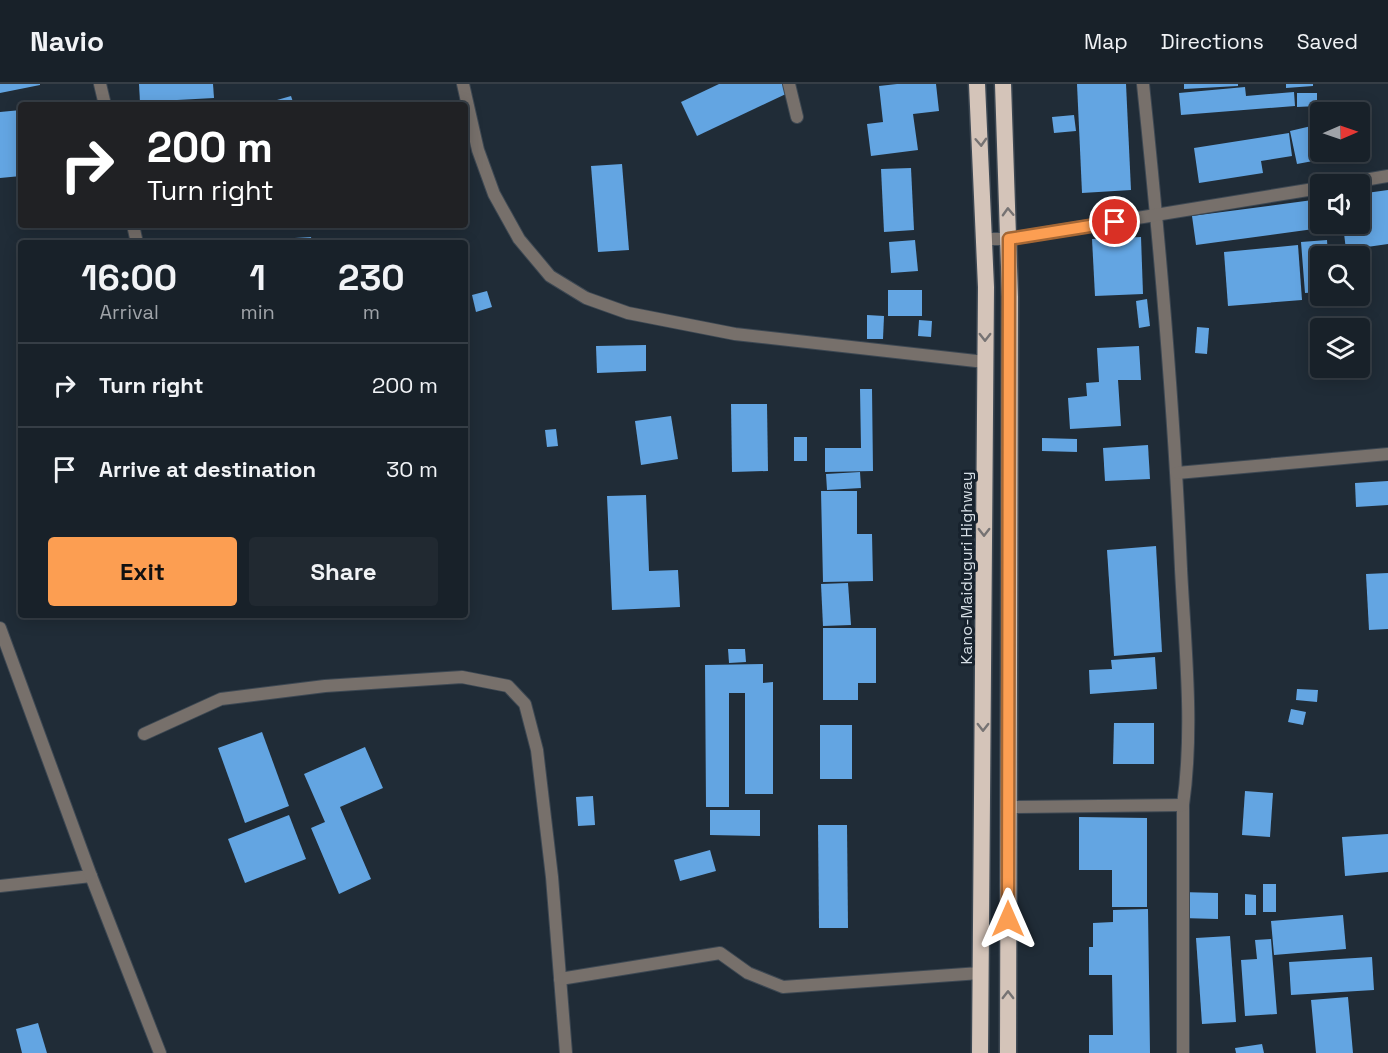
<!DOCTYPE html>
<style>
:root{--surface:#182129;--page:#212931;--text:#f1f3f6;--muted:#9fa3a8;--line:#363e46;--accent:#fc9e52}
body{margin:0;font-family:"Space Grotesk",sans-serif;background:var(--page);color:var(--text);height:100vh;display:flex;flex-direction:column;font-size:22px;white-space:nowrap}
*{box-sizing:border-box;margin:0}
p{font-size:20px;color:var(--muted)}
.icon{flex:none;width:33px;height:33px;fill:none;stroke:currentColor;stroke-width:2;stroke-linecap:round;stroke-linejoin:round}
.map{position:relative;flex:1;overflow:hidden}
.sheet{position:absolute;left:18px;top:156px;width:450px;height:378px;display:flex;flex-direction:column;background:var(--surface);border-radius:6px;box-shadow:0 3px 15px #0003,0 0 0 2px var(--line)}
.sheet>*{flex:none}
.banner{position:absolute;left:18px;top:18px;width:450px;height:126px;border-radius:6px;box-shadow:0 3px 15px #0003,0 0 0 2px var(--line);background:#202124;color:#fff;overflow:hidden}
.needle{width:39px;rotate:88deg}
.tools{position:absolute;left:1310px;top:18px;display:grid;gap:12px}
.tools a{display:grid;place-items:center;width:60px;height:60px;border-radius:6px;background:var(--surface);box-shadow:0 3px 15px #0003,0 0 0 2px var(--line);font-size:30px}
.pin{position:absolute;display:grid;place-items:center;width:51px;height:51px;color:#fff;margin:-26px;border:3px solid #fff;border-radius:50%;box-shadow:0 2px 6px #0007}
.me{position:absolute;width:66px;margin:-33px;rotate:0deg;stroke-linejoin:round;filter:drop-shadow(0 0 4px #0008)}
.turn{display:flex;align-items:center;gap:21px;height:126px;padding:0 30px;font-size:27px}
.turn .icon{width:78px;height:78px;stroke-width:2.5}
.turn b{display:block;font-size:42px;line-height:51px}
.eta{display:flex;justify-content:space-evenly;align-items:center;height:102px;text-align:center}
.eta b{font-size:36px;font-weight:700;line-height:42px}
.primary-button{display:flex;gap:12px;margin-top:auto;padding:12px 30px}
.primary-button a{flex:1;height:69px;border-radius:6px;background:var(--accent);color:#111;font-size:24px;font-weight:700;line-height:69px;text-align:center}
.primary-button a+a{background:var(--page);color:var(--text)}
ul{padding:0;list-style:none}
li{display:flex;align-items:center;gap:18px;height:84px;padding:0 30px;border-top:2px solid var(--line)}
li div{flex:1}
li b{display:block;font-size:22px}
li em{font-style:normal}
header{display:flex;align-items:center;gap:36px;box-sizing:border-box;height:84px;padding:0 30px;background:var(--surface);border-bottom:2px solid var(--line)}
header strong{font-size:28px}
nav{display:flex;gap:33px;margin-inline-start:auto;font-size:21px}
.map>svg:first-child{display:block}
.building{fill:#63a5e2}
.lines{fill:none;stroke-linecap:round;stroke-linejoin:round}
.service-casing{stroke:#3d4853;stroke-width:14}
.minor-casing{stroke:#3d4853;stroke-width:14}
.trunk-casing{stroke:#3d4853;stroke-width:19}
.service{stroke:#77706b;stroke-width:12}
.minor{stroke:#77706b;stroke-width:12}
.trunk{stroke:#d4c4b9;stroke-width:16}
.oneway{stroke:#767373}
.route-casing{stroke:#a46735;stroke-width:15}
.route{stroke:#fc9e52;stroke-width:10}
.labels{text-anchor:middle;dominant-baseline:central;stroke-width:6;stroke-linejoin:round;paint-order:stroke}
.street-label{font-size:16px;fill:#d5dde4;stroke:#17222d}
</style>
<header>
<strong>Navio</strong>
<nav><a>Map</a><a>Directions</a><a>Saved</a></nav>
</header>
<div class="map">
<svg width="1388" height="969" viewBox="0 0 1388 969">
<rect width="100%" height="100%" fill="#202c37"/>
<g class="building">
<path d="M0,0H40V1L0,9Z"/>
<path d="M139,0H213L214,14L140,18Z"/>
<path d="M719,0H784L788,9L697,52L681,18Z"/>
<path d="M897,0H936L939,27L913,30L918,66L871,72L867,40L883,38L879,2Z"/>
<path d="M1077,0H1126L1131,106L1082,109Z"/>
<path d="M1184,0H1238V2L1184,5Z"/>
<path d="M1286,0H1313V2L1286,4Z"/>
<path d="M1245,3L1246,12L1294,8L1295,22L1181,31L1179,9Z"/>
<path d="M1297,9H1317V22L1297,23Z"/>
<path d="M291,12L294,21H263V20Z"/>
<path d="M21,26V92L0,94V28Z"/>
<path d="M1074,31L1076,47L1054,49L1052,33Z"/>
<path d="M1364,31L1372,66L1297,80L1290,47L1320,40V68H1359V32Z"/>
<path d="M1289,49L1292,72L1261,77L1263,89L1199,99L1194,64Z"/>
<path d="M622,80L629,166L598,168L591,82Z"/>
<path d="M911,84L914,146L884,148L881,85Z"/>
<path d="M1388,106V160L1346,166L1343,141L1196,161L1192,132L1320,115V140H1359V110Z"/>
<path d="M311,153L312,159H262V156Z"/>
<path d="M1141,153L1143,210L1095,212L1092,155Z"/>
<path d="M915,156L918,187L891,189L889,158Z"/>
<path d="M1327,156L1328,172H1320V208L1305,209L1301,158Z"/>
<path d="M1298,161L1302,216L1228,222L1224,168Z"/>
<rect x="888" y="206" width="34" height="26"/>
<path d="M487,207L492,223L476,228L472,211Z"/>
<path d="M1147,215L1150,242L1139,244L1136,217Z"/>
<path d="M867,231L884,232L883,255H867Z"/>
<path d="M919,236L932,237L931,253L918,252Z"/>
<path d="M1197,243L1209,244L1207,270L1195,269Z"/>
<path d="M646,261V287L597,289L596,262Z"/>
<path d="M1139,262L1141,296H1118L1121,342L1070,345L1068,314L1087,312L1086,299L1099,298L1097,264Z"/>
<path d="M860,305H872L873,387L825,388V364H861Z"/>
<path d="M731,320H767L768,387L732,388Z"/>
<path d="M671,332L678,375L641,381L635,337Z"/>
<path d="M556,345L558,362L547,363L545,346Z"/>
<rect x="794" y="353" width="13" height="24"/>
<path d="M1042,354L1077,355V368L1042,367Z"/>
<path d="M1148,361L1150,395L1105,397L1103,364Z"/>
<path d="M860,388L861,404L827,406L826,390Z"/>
<path d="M1388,397V421L1356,423L1355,399Z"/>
<path d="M821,407H857V450H872L873,497L823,498Z"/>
<path d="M646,411L649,487L678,486L680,523L612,526L607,412Z"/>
<path d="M1156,462L1162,568L1114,572L1107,466Z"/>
<path d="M1388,489V545L1369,546L1366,490Z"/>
<path d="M848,499L851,541L823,542L821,500Z"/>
<path d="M823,544H876V599H858V616H823Z"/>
<path d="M728,565H745L746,578L729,579Z"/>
<path d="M1155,573L1157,605L1090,610L1089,586L1112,585L1111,576Z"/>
<path d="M763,580V599L773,598V710H745V609H729V723H706L705,581Z"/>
<path d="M1297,605L1318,606L1317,618L1296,616Z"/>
<path d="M1291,625L1306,628L1303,641L1288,638Z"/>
<path d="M1114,639H1154V680H1113Z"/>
<rect x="820" y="641" width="32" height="54"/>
<path d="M262,648L289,722L245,739L218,664Z"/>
<path d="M365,663L383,704L340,723L371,795L339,810L311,744L325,738L304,690Z"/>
<path d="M1245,707L1273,709L1270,753L1242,751Z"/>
<path d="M593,712L595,741L578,742L576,713Z"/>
<path d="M710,726H760V752L710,751Z"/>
<path d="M289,731L306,775L245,799L228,755Z"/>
<path d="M1079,733L1147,734V823H1112V786H1079Z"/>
<path d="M818,741H847L848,844H819Z"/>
<path d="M1388,750V788L1345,792L1342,753Z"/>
<path d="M710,766L716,787L680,797L674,776Z"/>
<rect x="1263" y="800" width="13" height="28"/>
<path d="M1181,808L1218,809V835L1181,834Z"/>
<path d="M1245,810L1256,811V831H1245Z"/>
<path d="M1148,825L1150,969H1089V951H1113L1112,891H1089V863H1093V839L1113,838V826Z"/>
<path d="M1343,831L1346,865L1274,871L1271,837Z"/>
<path d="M1230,852L1236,938L1202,940L1196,854Z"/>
<path d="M1271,855L1277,930L1245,932L1241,876L1257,875L1255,856Z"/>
<path d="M1372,873L1374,906L1291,911L1289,878Z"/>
<path d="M1348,913L1353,969H1316L1311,916Z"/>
<path d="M38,939L47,969H22L16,945Z"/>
<path d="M1262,960L1264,969H1236L1235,964Z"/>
</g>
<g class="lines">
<defs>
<g id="service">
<path d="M789,0L797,33"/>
<path d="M0,802L91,792"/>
</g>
<g id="minor">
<path d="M100,0L105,21"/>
<path d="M463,0L478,66L494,110L519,155L550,192L586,214L628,229L735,250L985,278"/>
<path d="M1143,0C1160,161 1174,323 1181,485C1185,563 1194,643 1183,721V969"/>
<path d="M1341,100L1388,92"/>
<path d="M133,141L137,159"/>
<path d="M984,155H1009L1320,104"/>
<path d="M1177,389L1388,370"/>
<path d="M0,544L91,792L160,969"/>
<path d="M144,650L221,615L325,602L462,593L508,602L525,620L537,666L552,793L566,969"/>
<path d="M1009,723L1183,721"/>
<path d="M560,895L720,869L748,889L783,903L980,889"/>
</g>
<g id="trunk">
<path d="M977,0L986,203L980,969"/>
<path d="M1003,0L1010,213L1008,969"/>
</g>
</defs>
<use href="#service" class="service-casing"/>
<use href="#minor" class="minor-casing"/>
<use href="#trunk" class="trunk-casing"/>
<use href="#service" class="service"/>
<use href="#minor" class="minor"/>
<use href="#trunk" class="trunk"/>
</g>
<defs><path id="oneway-chevron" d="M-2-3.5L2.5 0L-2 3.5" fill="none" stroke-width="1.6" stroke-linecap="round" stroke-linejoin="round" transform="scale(1.5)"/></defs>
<g class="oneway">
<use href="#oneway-chevron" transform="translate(981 58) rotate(87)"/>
<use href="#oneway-chevron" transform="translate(1008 128) rotate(-92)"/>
<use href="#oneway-chevron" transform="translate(985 253) rotate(90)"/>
<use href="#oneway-chevron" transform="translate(984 448) rotate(90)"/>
<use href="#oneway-chevron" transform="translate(983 643) rotate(90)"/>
<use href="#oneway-chevron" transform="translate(1008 911) rotate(-90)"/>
</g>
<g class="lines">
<defs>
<path id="route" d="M1008,835L1009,155L1115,138"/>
</defs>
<use href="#route" class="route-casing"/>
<use href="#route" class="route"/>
</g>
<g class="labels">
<g class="street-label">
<text transform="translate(966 484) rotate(-90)">Kano-Maiduguri Highway</text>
</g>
</g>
</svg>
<div class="tools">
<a><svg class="needle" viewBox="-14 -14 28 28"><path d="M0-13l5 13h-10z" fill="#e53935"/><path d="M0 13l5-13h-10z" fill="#9fa3a8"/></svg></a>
<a><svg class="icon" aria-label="sound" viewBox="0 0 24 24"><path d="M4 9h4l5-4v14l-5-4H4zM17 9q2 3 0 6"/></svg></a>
<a><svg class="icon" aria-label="search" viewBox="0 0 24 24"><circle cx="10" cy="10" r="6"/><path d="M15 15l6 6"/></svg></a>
<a><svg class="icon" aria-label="layers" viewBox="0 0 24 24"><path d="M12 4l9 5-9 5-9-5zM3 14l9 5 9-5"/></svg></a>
</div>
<div class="pin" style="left:1115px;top:138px;background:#d93025"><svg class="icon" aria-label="arrive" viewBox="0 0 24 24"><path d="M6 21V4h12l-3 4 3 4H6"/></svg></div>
<svg class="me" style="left:1008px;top:835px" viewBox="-20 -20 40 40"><path d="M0-17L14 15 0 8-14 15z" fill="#fc9e52" stroke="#fff" stroke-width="4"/></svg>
<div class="banner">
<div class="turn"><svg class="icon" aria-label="right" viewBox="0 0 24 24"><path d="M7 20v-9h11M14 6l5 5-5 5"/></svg><div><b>200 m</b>Turn right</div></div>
</div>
<section class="sheet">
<div class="eta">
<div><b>16:00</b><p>Arrival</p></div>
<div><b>1</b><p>min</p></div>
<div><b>230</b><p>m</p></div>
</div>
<ul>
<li><svg class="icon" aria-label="right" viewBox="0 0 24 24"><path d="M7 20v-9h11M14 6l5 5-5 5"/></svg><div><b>Turn right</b></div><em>200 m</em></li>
<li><svg class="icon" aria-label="arrive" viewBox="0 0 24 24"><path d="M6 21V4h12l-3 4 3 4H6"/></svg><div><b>Arrive at destination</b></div><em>30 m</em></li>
</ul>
<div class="primary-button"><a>Exit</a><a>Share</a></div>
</section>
</div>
